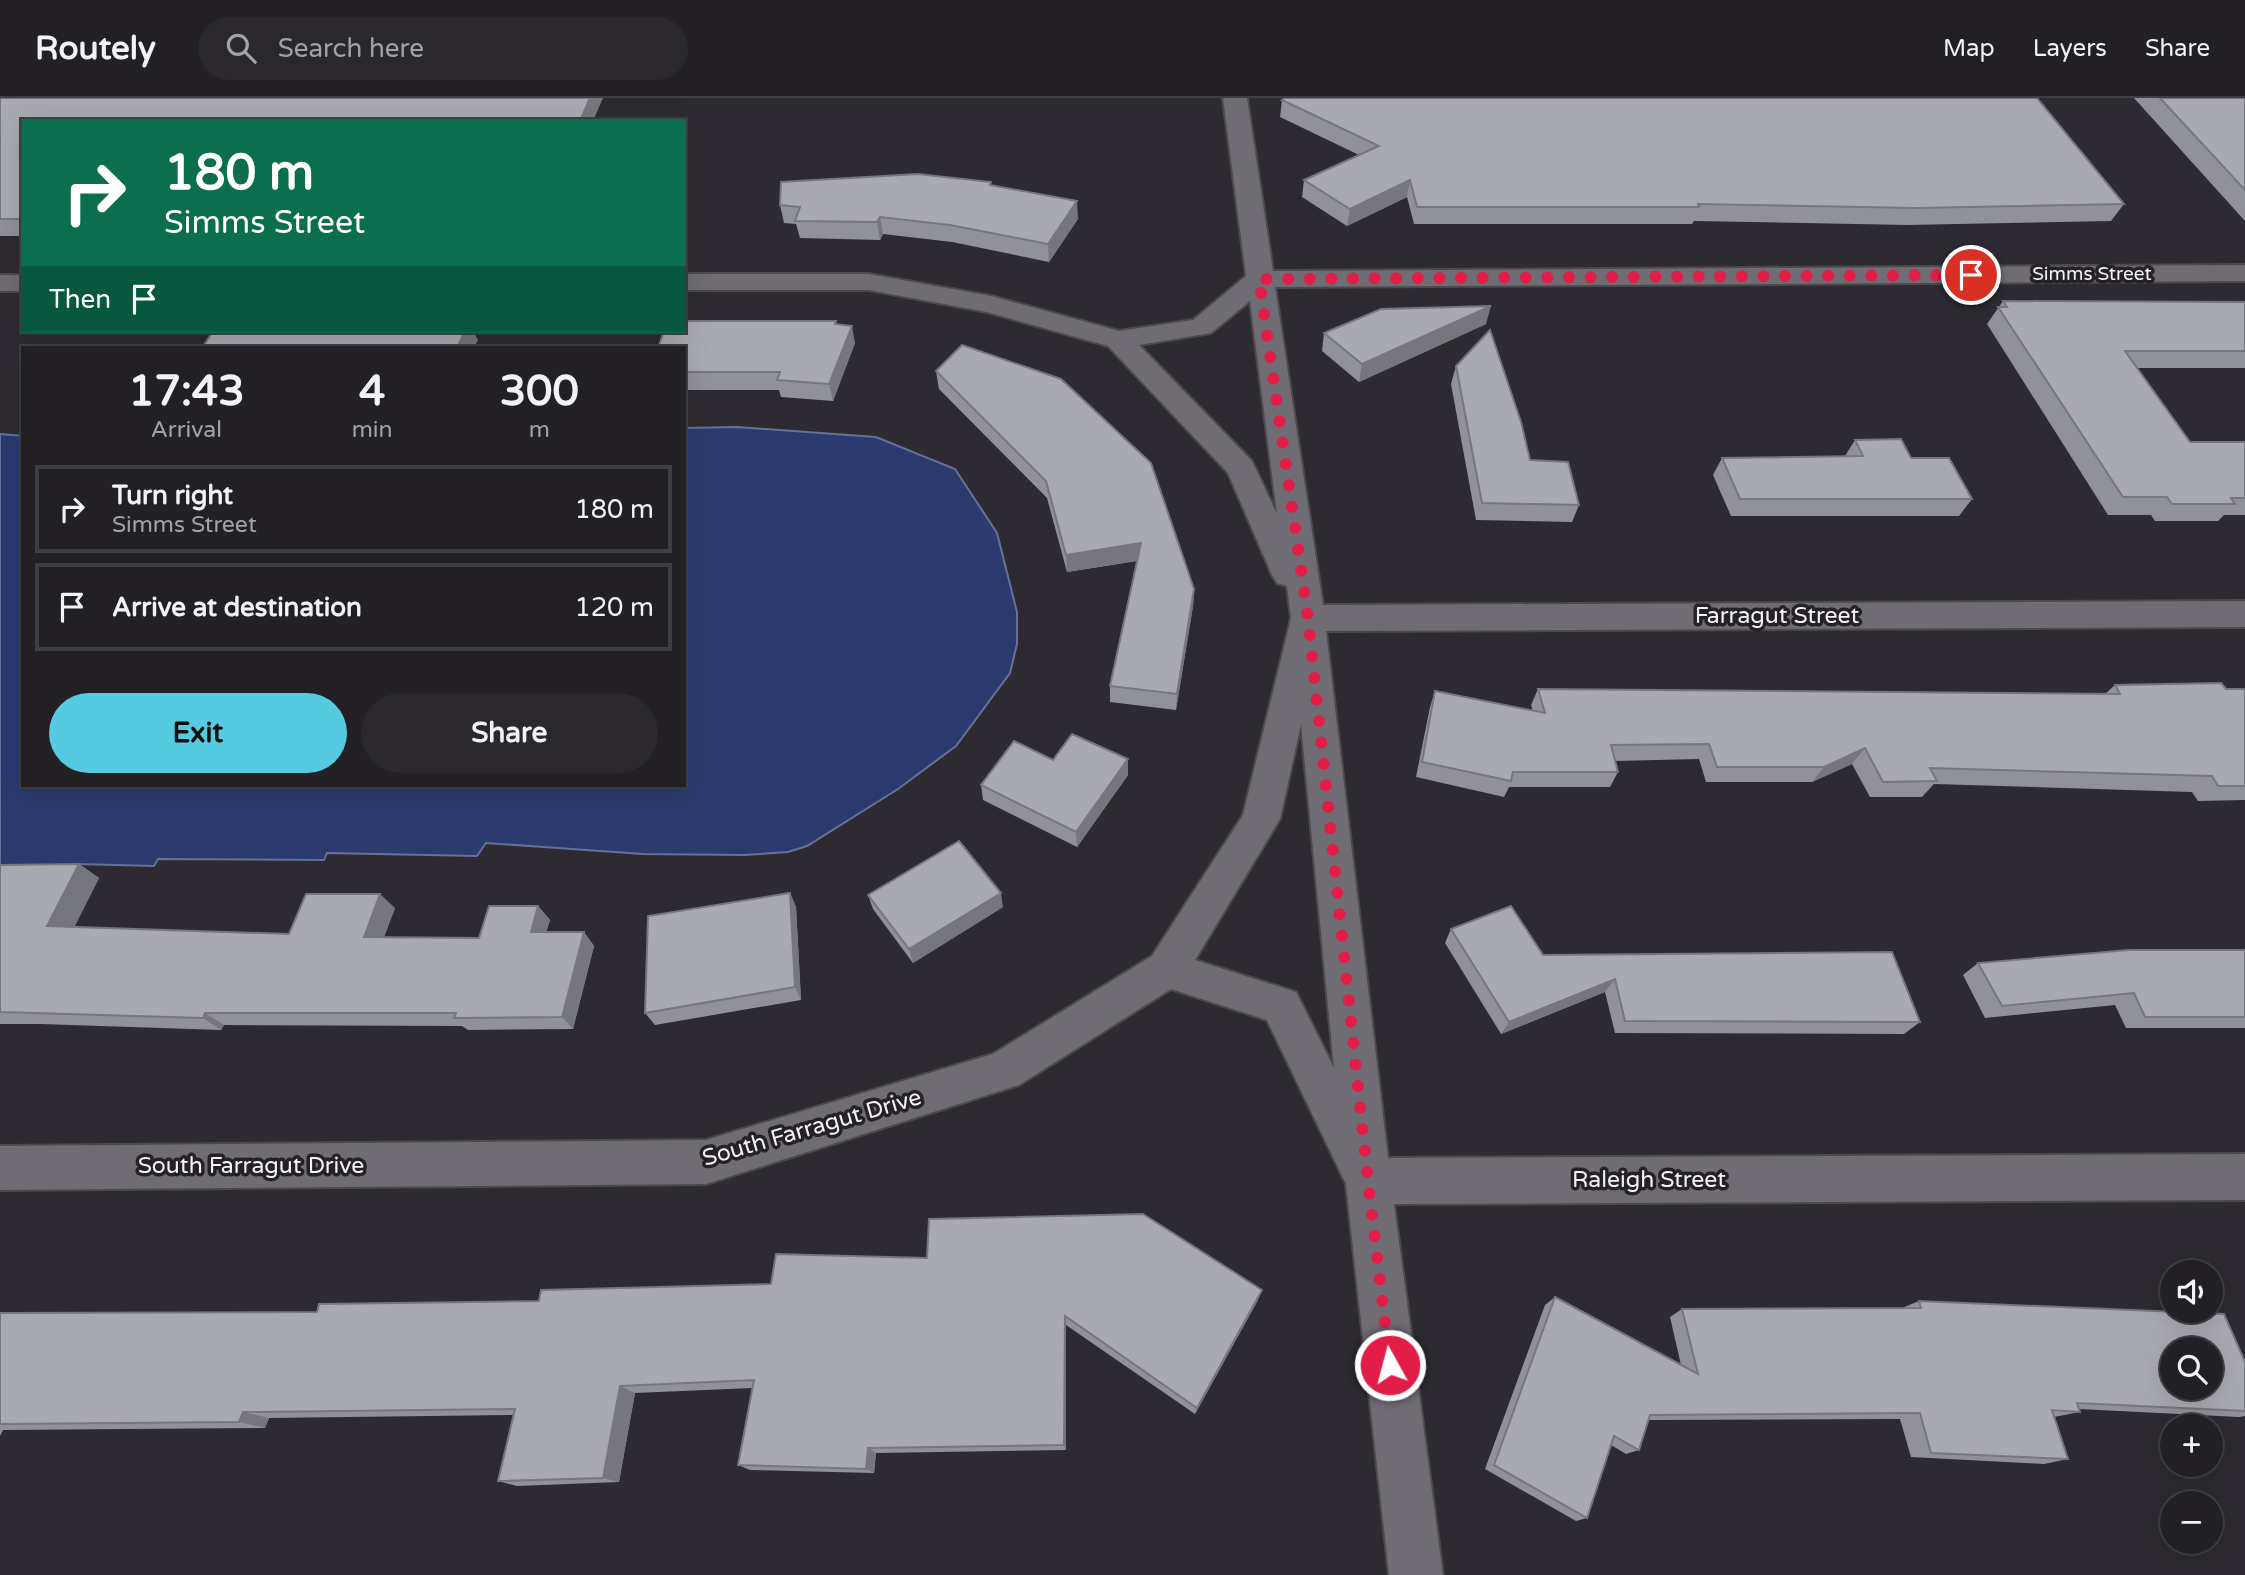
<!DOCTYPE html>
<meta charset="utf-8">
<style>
:root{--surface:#222025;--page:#2a282d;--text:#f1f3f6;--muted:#a2a3a7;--line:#3f3e42;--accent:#55cae0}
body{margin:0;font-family:"Varela Round",sans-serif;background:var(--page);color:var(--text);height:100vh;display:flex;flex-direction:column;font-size:26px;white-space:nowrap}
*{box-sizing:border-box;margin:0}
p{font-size:23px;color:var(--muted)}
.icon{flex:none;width:38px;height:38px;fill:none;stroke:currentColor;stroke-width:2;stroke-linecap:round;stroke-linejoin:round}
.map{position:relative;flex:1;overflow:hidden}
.details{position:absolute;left:21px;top:248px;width:665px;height:441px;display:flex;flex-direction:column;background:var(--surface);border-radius:0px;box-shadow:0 7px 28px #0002,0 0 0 2px var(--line)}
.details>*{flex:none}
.banner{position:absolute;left:21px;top:21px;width:665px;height:214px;border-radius:0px;box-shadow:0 7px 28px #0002,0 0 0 2px var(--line);background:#0b6e4f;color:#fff;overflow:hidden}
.fabs{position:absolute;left:2160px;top:1162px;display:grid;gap:14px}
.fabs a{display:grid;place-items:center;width:63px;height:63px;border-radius:50%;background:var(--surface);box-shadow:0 7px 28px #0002,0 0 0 2px var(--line);font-size:35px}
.pin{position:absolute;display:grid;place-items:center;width:60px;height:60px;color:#fff;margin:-30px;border:4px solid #fff;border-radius:50%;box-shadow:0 2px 7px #0007}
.me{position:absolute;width:77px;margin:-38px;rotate:353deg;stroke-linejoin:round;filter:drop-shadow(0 0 5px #0008)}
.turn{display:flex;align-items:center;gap:24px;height:147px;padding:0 28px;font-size:32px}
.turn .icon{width:91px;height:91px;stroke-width:2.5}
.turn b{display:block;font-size:49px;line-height:60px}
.then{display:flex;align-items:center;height:66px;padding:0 28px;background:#0003;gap:14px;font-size:26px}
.eta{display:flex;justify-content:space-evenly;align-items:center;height:119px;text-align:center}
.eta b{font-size:42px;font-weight:800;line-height:49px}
.button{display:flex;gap:14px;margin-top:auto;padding:14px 28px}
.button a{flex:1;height:80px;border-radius:42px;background:var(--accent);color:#111;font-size:28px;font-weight:800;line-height:80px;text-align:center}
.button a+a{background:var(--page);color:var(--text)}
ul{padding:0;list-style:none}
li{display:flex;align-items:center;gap:21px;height:88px;margin:0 14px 10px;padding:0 14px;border:4px solid var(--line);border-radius:0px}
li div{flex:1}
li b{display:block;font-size:26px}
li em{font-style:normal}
header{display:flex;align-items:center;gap:42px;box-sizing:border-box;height:98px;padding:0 35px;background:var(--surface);border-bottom:2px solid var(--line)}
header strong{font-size:33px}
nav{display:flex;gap:38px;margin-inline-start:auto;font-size:24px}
.search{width:490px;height:63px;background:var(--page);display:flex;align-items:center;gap:18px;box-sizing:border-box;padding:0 24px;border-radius:38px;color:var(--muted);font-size:26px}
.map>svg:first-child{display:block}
.water{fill:#2a3a6e;stroke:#677197;stroke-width:2}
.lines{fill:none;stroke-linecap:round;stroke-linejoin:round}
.street-casing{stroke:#4b494e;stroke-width:4}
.street{fill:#6f6c73;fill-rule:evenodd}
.wall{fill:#919199}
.shaded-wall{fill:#76767d}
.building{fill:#a9a9b2;stroke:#76767d;stroke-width:2;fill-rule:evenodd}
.route{stroke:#e11d48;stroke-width:12;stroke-dasharray:0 21.6}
.labels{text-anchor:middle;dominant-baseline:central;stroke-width:7;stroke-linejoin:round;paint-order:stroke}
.far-street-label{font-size:19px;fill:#f4f2f7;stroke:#242127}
.street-label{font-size:23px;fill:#f4f2f7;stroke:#242127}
</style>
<header>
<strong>Routely</strong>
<div class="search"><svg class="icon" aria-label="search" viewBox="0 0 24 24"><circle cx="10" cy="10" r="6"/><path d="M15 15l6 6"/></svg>Search here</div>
<nav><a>Map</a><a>Layers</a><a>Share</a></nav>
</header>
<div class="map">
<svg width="2245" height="1477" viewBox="0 0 2245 1477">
<rect width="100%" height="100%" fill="#2d2a31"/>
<path class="water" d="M737,329L876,339L955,371L997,435L1017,514V546L1010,575L956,648L898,691L807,748L788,754L744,757L643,756L486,745L477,758L327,755L324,762L158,761L154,768L76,766L68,776L0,774V336L23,338V688H684V330Z"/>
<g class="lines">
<defs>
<g id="street">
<path d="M1223,0H1247L1273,173L2245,167V183L1275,189L1323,507L2245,503V529L1326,533L1388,1060L2245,1056V1102L1394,1106L1443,1477H1389L1346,1086L1267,922L1171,891L1019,987L706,1086L0,1092V1048L706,1042L993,956L1152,858L1243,717L1291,520L1287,488L1277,485L1272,477L1228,375L1108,248L987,214L869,192H684V176H869L991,198L1119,233L1193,222L1246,178ZM1250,203L1277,416L1252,363L1139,247L1211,235ZM1301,626L1334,970L1296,894L1195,862L1280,721Z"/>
<rect x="0" y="177" width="23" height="16"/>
</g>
</defs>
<use href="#street" class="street-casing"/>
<use href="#street" class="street"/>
</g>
<g class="wall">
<path d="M0,0L23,23V138H0Z"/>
<path d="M2134,0H2245V123Z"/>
<path d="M1282,2L2124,106L2111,123L1907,127L1694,123L1692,126H1414L1407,99L1347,128L1302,99L1304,82L1359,57L1280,19Z"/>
<path d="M991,87L1078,121L1049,164L952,144L883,136L880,142L800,140L796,126L784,125L780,107Z"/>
<path d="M2003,203L2245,204V270H2137L2190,344H2245V417H2224L2218,423H2155L2151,417H2108L1987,226Z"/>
<path d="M1486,226L1359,284L1322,253L1324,235Z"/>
<path d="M837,227L855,245L833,303L781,299L779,292H684V250Z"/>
<path d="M1456,268L1530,362L1579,407L1572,424L1476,422L1451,286Z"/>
<path d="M936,273L1194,491L1193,508L1176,612L1110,604V588L1137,463L1067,474L1047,400L939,291Z"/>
<path d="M1855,342L1911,360L1972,401L1959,418H1731L1713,377L1722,360L1845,358Z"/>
<path d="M2115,587L2245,591V702L2198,703L2192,694L1934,686L1922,699H1870L1852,666L1812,684H1706L1699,661L1615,663L1618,674L1610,689H1509L1504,699L1416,679L1430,609L1435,593L1533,613L1531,607L1538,591L2105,596Z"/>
<path d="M1053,662L1128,677L1077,749L983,702L981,687Z"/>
<path d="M79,766L99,780L74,829L289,836L395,810L384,839L479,840L538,808L550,822L546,834H584L594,848L573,931L468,932L462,928L224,927L221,932L40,926H0V767Z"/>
<path d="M790,795L796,809L801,902L655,927L645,915Z"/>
<path d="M868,797L1003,809L913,865L873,811Z"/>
<path d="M1451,831L1543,857L1920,924L1904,936L1615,935L1605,894L1501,936L1445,845Z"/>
<path d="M2245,852V930H2126L2115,907L1985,920L1963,877L1978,865Z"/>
<path d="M1555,1199L1681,1267L1670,1219L1682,1211L1902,1210L1919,1203L2245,1264V1318L2239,1319L2079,1311L2080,1314L2054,1319L2068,1361L2044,1366L1911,1359L1900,1321L1648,1322L1639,1352L1626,1356L1611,1347L1587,1420L1576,1423L1485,1371L1545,1207Z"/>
<path d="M1258,1202L1195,1316L1066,1227V1352L876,1355L874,1375L750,1372L738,1367L752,1290L635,1295L619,1384L517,1388L498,1383L513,1317L269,1320L265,1330L3,1332L0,1338V1215L317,1214Z"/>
</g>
<g class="shaded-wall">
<path d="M590,0H603L593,23H580Z"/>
<path d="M1410,82L1407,99L1347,128L1350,111Z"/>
<path d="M1077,103L1078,121L1049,164L1048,146Z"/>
<path d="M880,119L883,136L880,142L877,124Z"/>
<path d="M1491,208L1486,226L1359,284L1362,266Z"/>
<path d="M852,228L855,245L833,303L829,286Z"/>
<path d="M465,233H473L478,242L474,250H457Z"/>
<path d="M1141,445V462L1067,474L1066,457Z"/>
<path d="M1194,491L1193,508L1176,612L1177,596Z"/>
<path d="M1865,650L1852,666L1812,684L1824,669Z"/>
<path d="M1128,661V677L1077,749L1076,734Z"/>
<path d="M79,766L99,780L68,842L47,828Z"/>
<path d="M790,795L796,809L801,902L795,889Z"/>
<path d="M1001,795L1003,809L913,865L909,851Z"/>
<path d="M380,796L395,810L379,852L364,839Z"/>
<path d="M538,808L550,822L542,848L531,834Z"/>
<path d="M584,834L594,848L573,931L562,919Z"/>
<path d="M1615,881L1605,894L1501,936L1509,924Z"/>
<path d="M205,915L224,927L221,932L203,920Z"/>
<path d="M1262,1192L1258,1202L1195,1316L1197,1310Z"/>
<path d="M1065,1218L1066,1227V1352L1064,1347Z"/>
<path d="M620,1288L635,1295L619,1384L603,1380Z"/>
<path d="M243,1314L269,1320L265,1330L239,1324Z"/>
<path d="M868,1350L876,1355L874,1375L866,1371Z"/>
</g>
<g class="building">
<path d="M0,0H590L580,23H23V121H0Z"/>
<path d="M1285,0H2037L2124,106L1916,110L1698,106L1699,109H1417L1410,82L1350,111L1304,82L1379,48L1282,2Z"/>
<path d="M2160,0H2245V92Z"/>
<path d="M918,76L991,84L990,87L1077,103L1048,146L950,127L880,119L877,124L795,123L800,109L780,107L781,84Z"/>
<path d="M2003,203L2245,204V253H2125L2190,344H2245V400H2231L2235,406H2172L2167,399H2123L1998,209H2007Z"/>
<path d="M1491,208L1362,266L1324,235L1381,211Z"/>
<path d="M684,223H836L835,226L852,228L829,286L777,282L780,274H684V250H658L664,233H684Z"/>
<path d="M1490,232L1521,324L1530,362L1568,364L1579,407L1482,405L1456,268Z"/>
<path d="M213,233H465L457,250H202Z"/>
<path d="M962,247L1061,281L1151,365L1194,491L1177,596L1110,588L1141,445L1066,457L1046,383L936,273Z"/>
<path d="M1901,341L1911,360H1949L1972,401H1740L1722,360L1863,358L1855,342Z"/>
<path d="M2221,585L2226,591H2245V688H2218L2212,678L1930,670L1937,683L1883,684L1865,650L1824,669H1717L1709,646L1611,647L1618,674H1513L1511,683L1422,664L1435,593L1545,615L1538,591L2120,596L2115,587Z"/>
<path d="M1072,636L1128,661L1076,734L981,687L1014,643L1053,662Z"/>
<path d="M959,743L1001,795L909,851L868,797Z"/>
<path d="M79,766L47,828L289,836L306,796H380L364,839L479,840L489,808H538L531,834H584L562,919L454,920L456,915H205L203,920L0,914V767Z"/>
<path d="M790,795L795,889L645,915L648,818Z"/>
<path d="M1511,808L1543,857L1892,854L1920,924L1625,923L1615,881L1509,924L1451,831Z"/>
<path d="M2129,852H2245V919H2145L2134,895L2002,908L1978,865Z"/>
<path d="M1143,1116L1262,1192L1197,1310L1065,1218L1064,1347L868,1350L866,1371L738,1367L754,1282L620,1288L603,1380L498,1383L515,1311L243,1314L239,1324L0,1326V1215L317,1214L319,1206L539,1203L541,1192L771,1186L776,1156L927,1160L929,1121Z"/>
<path d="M1555,1199L1698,1276L1682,1211L1921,1210L1919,1203L2224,1216L2245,1264V1313L2077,1305L2080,1314L2052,1312L2068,1361L1931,1355L1920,1315L1650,1317L1639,1352L1614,1338L1587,1420L1494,1367ZM2172,1251H2210V1290H2172Z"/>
</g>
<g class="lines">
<path class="route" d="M1390,1267L1368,1083L1308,520L1259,181L1971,177"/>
</g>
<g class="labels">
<g class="far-street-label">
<text x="2092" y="176">Simms Street</text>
</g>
<g class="street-label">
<text x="1777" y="518">Farragut Street</text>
<text transform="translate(812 1030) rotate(-16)">South Farragut Drive</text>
<text x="251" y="1068">South Farragut Drive</text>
<text x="1649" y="1082">Raleigh Street</text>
</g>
</g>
</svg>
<div class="fabs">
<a><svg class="icon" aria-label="sound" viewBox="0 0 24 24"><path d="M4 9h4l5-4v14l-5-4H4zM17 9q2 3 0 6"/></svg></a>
<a><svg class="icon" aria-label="search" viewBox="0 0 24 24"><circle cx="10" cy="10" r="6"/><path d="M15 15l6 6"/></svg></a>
<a>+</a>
<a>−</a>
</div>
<div class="pin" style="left:1971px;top:177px;background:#d93025"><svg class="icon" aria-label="arrive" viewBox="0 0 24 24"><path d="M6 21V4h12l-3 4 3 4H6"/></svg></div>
<svg class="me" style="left:1390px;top:1267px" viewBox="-20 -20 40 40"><circle r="17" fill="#e11d48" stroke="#fff" stroke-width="3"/><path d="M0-11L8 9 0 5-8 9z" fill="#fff"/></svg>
<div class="banner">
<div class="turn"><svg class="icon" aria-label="right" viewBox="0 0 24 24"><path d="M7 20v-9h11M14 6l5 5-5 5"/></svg><div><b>180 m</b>Simms Street</div></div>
<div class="then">Then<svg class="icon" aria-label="arrive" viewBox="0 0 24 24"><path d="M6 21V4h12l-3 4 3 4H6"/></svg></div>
</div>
<section class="details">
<div class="eta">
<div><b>17:43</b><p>Arrival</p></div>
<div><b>4</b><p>min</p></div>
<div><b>300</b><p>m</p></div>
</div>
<ul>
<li><svg class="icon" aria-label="right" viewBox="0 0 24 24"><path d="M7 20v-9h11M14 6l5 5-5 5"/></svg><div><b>Turn right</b><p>Simms Street</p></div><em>180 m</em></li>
<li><svg class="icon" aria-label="arrive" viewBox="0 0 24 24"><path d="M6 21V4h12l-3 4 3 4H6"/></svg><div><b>Arrive at destination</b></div><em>120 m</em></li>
</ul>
<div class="button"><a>Exit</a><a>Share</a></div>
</section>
</div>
